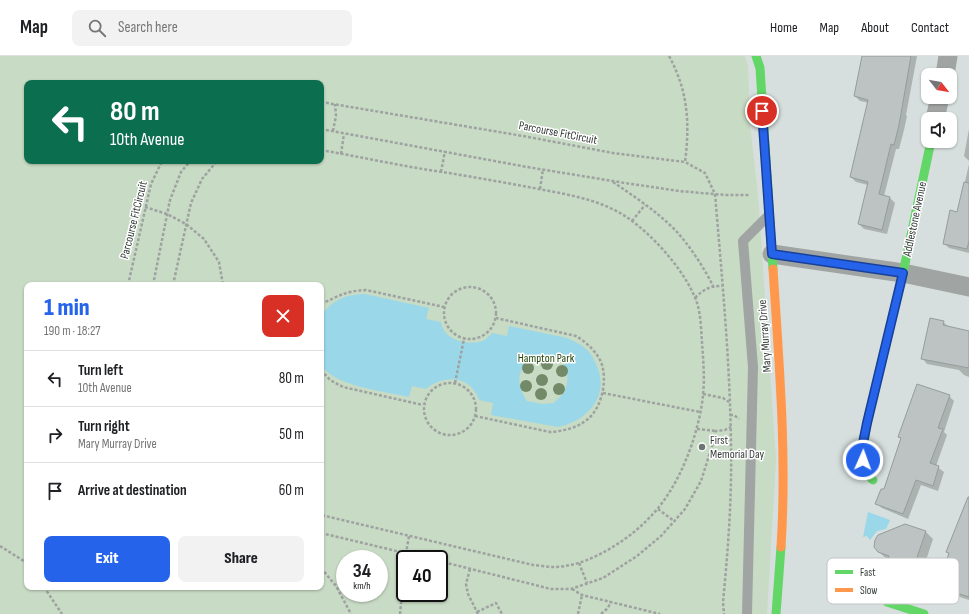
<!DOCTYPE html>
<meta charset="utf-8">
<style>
:root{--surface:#fff;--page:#f2f2f2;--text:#202124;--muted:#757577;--line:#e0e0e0;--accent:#2563eb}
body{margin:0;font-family:"Sofia Sans Condensed",sans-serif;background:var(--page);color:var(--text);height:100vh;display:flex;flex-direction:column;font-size:15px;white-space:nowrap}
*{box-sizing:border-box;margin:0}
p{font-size:13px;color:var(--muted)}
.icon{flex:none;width:22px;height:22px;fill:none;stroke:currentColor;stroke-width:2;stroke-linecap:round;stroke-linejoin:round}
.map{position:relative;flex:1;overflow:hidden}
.details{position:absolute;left:24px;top:226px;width:300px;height:308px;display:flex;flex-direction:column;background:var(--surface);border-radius:8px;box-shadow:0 1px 3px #0004}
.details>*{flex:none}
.hud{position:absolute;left:24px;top:24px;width:300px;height:84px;border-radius:8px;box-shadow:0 1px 3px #0004;background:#0b6e4f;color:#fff;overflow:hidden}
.needle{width:26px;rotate:121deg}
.fabs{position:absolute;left:921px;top:12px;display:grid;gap:8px}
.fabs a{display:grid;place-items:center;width:36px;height:36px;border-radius:8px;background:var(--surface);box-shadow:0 1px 3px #0004;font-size:20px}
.speed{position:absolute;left:336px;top:494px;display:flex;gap:8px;font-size:20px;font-weight:700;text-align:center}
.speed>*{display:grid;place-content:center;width:52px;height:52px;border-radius:50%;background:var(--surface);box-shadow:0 1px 3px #0004;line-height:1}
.speed small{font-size:10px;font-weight:400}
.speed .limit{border:2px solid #111;border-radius:6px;background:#fff;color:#111}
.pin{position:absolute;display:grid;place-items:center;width:34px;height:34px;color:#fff;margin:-17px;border:2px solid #fff;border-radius:50%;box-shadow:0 1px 4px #0007}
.me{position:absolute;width:44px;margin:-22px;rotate:2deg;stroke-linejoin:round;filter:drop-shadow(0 0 3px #0008)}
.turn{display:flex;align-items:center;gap:14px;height:84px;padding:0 20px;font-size:18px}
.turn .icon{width:52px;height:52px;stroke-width:2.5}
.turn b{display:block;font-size:28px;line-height:34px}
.round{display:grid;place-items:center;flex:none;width:42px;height:42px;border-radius:8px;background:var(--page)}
.overview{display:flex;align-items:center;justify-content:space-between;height:68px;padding:0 20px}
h1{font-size:24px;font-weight:800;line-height:30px;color:var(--accent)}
.button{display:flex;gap:8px;margin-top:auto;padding:8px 20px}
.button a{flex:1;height:46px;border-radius:8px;background:var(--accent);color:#fff;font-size:16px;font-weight:800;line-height:46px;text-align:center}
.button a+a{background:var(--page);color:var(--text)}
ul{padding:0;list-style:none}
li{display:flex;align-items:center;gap:12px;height:56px;padding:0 20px;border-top:1px solid var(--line)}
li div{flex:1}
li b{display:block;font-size:15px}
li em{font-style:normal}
header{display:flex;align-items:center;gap:24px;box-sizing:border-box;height:56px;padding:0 20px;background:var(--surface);border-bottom:1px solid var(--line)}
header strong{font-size:19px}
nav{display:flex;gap:22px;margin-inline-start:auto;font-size:14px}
.search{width:280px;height:36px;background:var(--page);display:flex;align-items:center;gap:10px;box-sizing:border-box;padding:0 14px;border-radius:8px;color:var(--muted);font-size:15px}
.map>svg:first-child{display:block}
.green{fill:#c8dbc4;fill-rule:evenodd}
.water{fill:#9ad7e8;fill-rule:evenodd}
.shadow{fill:#0003}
.building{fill:#bcc3c2;stroke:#959c9c}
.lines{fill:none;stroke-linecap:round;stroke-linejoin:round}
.path{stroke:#9ea2a1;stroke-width:2.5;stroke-dasharray:3 2;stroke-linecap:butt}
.lane{stroke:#a0a4a3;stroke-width:10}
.street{stroke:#a0a4a3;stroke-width:19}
.fast{stroke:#63d668;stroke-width:9}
.slow{stroke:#ff974d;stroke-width:9}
.tree{fill:#738a68}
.route-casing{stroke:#184099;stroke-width:10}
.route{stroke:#2563eb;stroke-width:7}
.poi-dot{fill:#6d7573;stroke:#fff;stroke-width:1.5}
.labels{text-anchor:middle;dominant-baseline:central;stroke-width:3;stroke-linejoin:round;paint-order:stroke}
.street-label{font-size:12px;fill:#353c3a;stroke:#fff}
.park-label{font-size:12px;fill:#224509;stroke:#fff}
.poi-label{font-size:12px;fill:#353c3a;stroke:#fff;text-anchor:start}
.key{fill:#fff;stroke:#c2c4c4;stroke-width:1}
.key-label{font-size:11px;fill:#353c3a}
</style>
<header>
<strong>Map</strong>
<div class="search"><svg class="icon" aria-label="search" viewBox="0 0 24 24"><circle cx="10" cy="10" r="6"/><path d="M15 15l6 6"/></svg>Search here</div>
<nav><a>Home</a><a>Map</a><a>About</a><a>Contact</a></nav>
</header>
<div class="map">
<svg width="969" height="558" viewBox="0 0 969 558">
<rect width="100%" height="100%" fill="#d6dfdd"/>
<path class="green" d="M0,0H745L748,10L750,69L758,139L776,403L767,558H0ZM27,27H321V105H27ZM27,229H321V531H27ZM345,503H379V537H345ZM405,503H439V537H405Z"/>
<g class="water">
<path d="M365,238L429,252L426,263L441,266C443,284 468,290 482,285C486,284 489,280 492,277L507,280L509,270L567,282C573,285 581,288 586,293C590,296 594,303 596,308C611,339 588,365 558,371L491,359L493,347L479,344C471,319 444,318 426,333L412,330L409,341C388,336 331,330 321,308C319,304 321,267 321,259C335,243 344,239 365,238ZM539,300C546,300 554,300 560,304C569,311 569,327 564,336C562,340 557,343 554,347L542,348L527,345C519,333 515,317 527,307C530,304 535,302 539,300Z"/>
<path d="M868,456L890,464L886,473L877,475L870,484L867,480L863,481Z"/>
</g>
<g class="shadow">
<path d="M866,0H917L906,59L907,60L904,74L899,93H896L884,140L890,142L895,147L887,178L864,173L859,168L868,129L856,126L851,121L869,47L860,45L855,40Z"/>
<path d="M969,73V105L964,100Z"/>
<path d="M969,108V197L949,192L944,187L958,157Z"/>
<path d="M943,266L949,271L969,276V321L964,319L959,314L927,308L922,302Z"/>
<path d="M949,340L954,345L944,376L947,379L936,410L944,416L938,435L921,429L908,463L882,452L877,447L884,434L902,384L899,381Z"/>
<path d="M969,451V544L951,538L946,533L947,529L941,523L950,498L947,496Z"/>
<path d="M925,475L933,483L918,529L893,521L885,513L888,504L879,496Z"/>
</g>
<g class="building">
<path d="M862,0H911L899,69L894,89L891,88L879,138L890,141L882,174L858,168L868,126L850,121L868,44L854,40Z"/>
<path d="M964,126L969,127V185L967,193L943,188L950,154L957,156Z"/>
<path d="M930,262L944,265L943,269L969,275V312L921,303Z"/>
<path d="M917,328L950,339L938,372L943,373L930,407L939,410L933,430L916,424L903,458L875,448L881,433H884L901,382L898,381Z"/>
<path d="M968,441H969V541L945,533L947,526L940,523L949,497L946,496Z"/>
<path d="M905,468L926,475L910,522L884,514L889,500L878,496L874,491L875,484L878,479Z"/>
</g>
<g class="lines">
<g class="path">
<path d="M669,0C688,35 690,67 685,106"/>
<path d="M321,46L523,80L613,97L685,106L705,117L715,138C722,222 730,305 731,389C732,442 728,494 723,546L724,558"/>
<path d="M321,73L527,111L625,127L679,135L725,139H749"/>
<path d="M333,75L336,60L335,48"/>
<path d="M321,94C361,101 401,110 442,116C474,121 507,127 539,133C570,139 602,144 628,162C654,180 687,217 697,247C701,259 701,274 702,286C703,303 705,321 703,338C702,354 697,372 692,388C677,430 659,459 622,485C601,499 578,511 552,511C546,511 539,509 533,509L321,459"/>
<path d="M341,98L344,78"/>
<path d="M441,116L445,95"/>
<path d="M613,126C635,141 658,156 677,176C689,189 705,213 713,230"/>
<path d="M540,133L543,113"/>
<path d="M145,151L167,158L186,168L204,183L219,206L223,229"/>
<path d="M632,165L645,149"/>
<path d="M128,229L151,128L162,105"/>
<path d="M153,229L170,144L181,116L190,105"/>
<path d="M173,229L191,147L202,123L217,105"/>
<path d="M265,229L269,227L288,229"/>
<circle cx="470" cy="257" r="26"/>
<path d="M695,242C704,233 710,230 722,230"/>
<path d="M321,248C339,240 345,235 366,234L444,251"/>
<path d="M321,314L330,324L343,331L423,349"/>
<circle cx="450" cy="353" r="26"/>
<path d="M455,327L464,283"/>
<path d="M603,337L700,356"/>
<path d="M703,338L723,342L729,346"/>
<path d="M730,359H734L739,363"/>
<path d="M475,360L550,376C564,375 577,372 588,363C602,351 608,324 601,306C596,295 586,286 576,280L496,262"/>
<path d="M697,373L716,375"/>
<path d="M658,453L674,465"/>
<path d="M321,477L430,503"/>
<path d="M0,490L27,507"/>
<path d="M405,503L409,480"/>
<path d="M439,505L551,533H571L603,522L637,500L661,480L685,453L701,425L713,387L716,375L725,374L731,371"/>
<path d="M579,507L587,527"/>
<path d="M321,512L336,530L351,558"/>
<path d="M470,513L466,528L468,538L478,558"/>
<path d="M44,531L62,558"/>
<path d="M572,533L582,539L660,558"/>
<path d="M477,556L496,547L502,558"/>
<path d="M400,558L405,504"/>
<path d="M578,558L582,539"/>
<path d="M601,558L608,552L611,545"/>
</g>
<path class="lane" d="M747,558L753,311L743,185L769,159"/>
<g class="street">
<path d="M945,19L948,0"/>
<path d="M935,63L940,41"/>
<path d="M772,198L903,217L969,231"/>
</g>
<g class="fast">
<path d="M756,0L760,12L773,213"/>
<path d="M873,424L864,416L863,393L867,367L903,217L931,85"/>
<path d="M887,546L924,558"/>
<path d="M776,558L781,491"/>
</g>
<path class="slow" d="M773,213C779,306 787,399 781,491"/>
</g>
<g class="tree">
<circle cx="547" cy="308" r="6"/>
<circle cx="528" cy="312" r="6"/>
<circle cx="562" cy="315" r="6"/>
<circle cx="542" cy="324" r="6"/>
<circle cx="526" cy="330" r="6"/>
<circle cx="559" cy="333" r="6"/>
<circle cx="541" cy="338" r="6"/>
</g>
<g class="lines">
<defs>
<path id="route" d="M762,55L772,198L903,217L867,367L862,392L863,404"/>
</defs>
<use href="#route" class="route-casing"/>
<use href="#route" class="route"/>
</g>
<circle class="poi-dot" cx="702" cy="391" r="4"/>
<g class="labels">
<g class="street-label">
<text transform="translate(558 77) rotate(11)">Parcourse FitCircuit</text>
<text transform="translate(915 163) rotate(-78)">Addlestone Avenue</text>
<text transform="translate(134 164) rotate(-76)">Parcourse FitCircuit</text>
<text transform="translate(765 280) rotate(-94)">Mary Murray Drive</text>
</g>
<g class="park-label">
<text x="546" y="302">Hampton Park</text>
</g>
<g class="poi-label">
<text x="710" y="384">First<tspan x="710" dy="14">Memorial Day</tspan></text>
</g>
</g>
<rect x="827" y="502" width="132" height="46" rx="6" class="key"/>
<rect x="835" y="514" width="18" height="4" fill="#63d668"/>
<rect x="835" y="532" width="18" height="4" fill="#ff974d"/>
<g class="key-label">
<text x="860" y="520">Fast</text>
<text x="860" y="538">Slow</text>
</g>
</svg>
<div class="fabs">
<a><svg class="needle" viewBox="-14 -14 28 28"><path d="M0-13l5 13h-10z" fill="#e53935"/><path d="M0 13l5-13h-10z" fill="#757577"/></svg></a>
<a><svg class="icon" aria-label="sound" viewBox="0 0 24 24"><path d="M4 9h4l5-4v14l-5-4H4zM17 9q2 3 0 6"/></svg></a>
</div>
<div class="speed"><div>34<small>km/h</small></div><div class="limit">40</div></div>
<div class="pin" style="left:762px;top:55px;background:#d93025"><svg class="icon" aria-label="arrive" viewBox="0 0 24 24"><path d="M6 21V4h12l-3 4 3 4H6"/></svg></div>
<svg class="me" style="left:863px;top:404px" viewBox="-20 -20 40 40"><circle r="17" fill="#2563eb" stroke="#fff" stroke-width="3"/><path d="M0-11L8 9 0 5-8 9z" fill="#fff"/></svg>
<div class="hud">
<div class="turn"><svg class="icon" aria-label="left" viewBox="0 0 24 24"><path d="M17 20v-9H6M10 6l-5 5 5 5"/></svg><div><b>80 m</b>10th Avenue</div></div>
</div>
<section class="details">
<div class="overview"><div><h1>1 min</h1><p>190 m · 18:27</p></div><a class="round" style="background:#d93025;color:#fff"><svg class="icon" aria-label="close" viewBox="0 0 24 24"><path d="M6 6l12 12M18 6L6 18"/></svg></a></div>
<ul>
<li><svg class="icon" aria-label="left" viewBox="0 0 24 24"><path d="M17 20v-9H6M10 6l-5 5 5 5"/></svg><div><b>Turn left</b><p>10th Avenue</p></div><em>80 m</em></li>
<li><svg class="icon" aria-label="right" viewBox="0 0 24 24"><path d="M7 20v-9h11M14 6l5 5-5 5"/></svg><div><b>Turn right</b><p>Mary Murray Drive</p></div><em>50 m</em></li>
<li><svg class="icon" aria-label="arrive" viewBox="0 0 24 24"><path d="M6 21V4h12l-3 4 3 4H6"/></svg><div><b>Arrive at destination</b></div><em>60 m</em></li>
</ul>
<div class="button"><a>Exit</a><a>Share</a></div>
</section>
</div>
